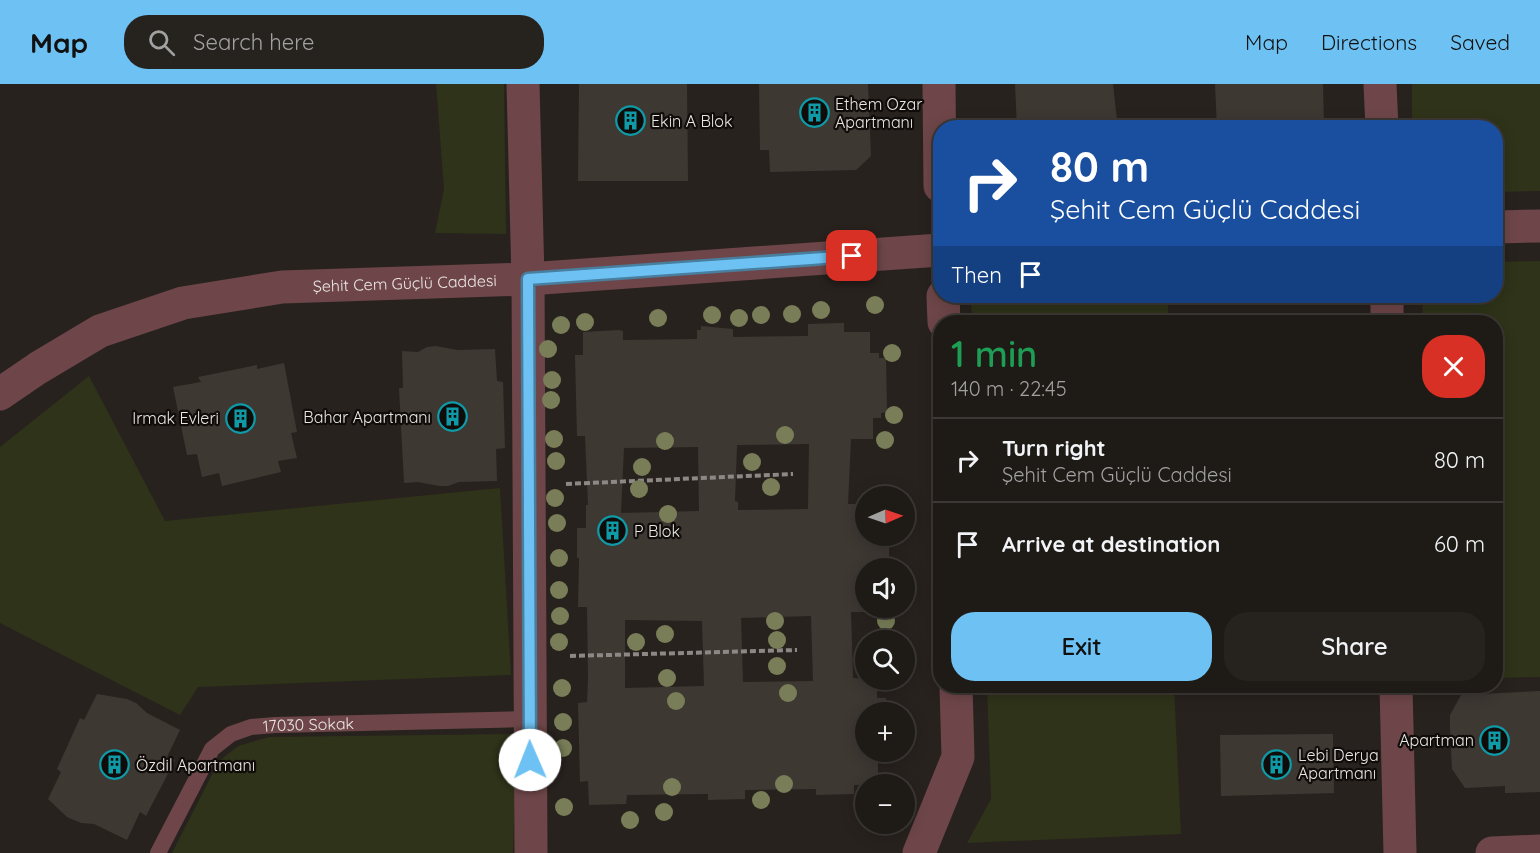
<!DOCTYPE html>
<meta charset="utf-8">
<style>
:root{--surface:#1e1a16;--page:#26231f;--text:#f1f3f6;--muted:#a1a1a1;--line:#3c3835;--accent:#6ec2f3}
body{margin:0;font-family:Quicksand,sans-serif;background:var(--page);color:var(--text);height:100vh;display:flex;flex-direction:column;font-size:22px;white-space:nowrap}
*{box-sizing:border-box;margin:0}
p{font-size:20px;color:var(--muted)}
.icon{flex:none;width:33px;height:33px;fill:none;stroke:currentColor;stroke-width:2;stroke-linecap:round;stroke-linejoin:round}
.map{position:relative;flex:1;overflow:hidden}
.details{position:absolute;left:933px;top:231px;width:570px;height:378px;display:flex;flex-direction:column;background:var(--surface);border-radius:24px;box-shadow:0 3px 15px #0003,0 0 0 2px var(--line)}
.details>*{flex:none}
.top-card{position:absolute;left:933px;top:36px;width:570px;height:183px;border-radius:24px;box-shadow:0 3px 15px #0003,0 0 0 2px var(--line);background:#1a4fa0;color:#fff;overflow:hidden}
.needle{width:39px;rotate:88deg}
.fabs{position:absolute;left:855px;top:402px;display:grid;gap:12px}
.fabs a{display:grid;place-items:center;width:60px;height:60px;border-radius:50%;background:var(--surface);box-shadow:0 3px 15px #0003,0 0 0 2px var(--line);font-size:30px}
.pin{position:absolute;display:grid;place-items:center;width:51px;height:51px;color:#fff;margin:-26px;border-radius:12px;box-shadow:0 3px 9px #0006}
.me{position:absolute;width:66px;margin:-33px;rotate:359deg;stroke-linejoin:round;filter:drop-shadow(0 0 4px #0008)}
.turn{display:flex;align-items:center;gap:21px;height:126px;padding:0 18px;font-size:27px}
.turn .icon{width:78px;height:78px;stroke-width:2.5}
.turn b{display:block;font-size:42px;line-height:51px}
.then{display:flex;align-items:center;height:57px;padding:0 18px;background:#0003;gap:12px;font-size:22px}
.round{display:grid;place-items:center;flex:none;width:63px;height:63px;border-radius:24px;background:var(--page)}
.overview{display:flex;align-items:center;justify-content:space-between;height:102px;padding:0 18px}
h1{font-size:36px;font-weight:600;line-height:45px;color:#1e9e55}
.primary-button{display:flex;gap:12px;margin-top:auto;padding:12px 18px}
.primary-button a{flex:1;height:69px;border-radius:24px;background:var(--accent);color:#111;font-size:24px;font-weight:600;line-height:69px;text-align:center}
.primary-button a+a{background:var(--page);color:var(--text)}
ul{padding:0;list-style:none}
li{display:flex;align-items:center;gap:18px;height:84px;padding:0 18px;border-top:2px solid var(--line)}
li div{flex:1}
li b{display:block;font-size:22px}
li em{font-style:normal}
header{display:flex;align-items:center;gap:36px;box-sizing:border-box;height:84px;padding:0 30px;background:var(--accent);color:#111}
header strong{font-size:28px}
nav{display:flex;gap:33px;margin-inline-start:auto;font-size:21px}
.search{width:420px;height:54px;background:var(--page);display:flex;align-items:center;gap:15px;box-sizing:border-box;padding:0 21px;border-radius:24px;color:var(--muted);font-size:22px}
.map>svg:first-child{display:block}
.green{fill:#2e3319}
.building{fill:#3e3833;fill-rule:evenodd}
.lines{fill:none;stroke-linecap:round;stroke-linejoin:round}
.path{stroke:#8d8885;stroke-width:4;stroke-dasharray:6 3;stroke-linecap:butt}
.service{stroke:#6e4649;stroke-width:16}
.minor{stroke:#6e4649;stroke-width:33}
.tree{fill:#797e58}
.route-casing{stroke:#487e9e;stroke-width:15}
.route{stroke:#6ec2f3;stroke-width:10}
.labels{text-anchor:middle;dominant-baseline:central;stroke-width:4.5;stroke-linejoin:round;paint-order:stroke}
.poi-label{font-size:16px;fill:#eae6e3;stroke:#0f0c0a;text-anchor:start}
.street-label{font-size:16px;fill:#eae6e3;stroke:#0f0c0a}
</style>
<header>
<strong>Map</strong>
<div class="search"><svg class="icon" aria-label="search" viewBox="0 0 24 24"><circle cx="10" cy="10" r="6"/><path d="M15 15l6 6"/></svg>Search here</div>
<nav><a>Map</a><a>Directions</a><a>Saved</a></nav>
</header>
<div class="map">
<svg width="1540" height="769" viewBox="0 0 1540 769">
<rect width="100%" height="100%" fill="#28221e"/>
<g class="green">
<path d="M436,0H504L506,150L435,149L444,105Z"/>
<path d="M1412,0H1540V107L1496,108V44L1412,43Z"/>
<path d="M1540,177V593L1496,594V238H1423L1422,212H1496V178Z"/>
<path d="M971,212H1168V238H972Z"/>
<path d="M89,292L165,437L500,404L511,591L198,603L180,631L0,539V363Z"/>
<path d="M987,602H1174L1181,750L967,759L991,715Z"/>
<path d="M517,650L513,769H172L219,677L238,662L269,653Z"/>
</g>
<g class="building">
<path d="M579,0H687L688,97H578Z"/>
<path d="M759,0H868L871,72L856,86L770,88L769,66H760Z"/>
<path d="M1015,0H1113L1117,36L1112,37V44H1017Z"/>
<path d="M1215,0H1323L1324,44H1217Z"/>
<path d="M840,239H844V248H870V269H879V274H886L887,328L881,329V334H873V355H851L848,420H866V452H889V484H866V524H876V528H851L853,594L877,596V614H886V619H892V628H866V668H892V674H887V679H878V700L854,701V710L816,711V705L745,706V715L708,716V710L627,711L626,720L589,721L588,697L580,698L578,619L587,618L588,595L587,523H578L579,474H577V444H586V421H588L585,352H577L575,271H583V248L619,246L623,247V256L697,255V246H701V242L733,245V253L808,252V240ZM809,360L808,425L738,426V418L735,417L737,361ZM698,363L699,427L621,429L624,364ZM811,532L813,597L743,598L741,534ZM625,536L702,537L704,602L625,604Z"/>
<path d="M436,262L457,266L495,265L497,297L503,298L505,364L496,365L497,397L459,398L448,402H439L418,398L404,399L399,304H403L402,267L418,268L427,263Z"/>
<path d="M284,279L297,348L291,349L297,374L278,377L281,388L222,402L219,389L202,393L197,370L187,371L173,303L201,298L198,293L257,281V285Z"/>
<path d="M1540,607V708L1505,709V702L1465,704L1452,685L1450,644V631L1461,611Z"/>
<path d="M97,610L127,615L136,619L147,629L180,646L167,673L175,676L146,732L140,728L127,756L94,740L81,739L67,733L48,715L61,688L57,685L80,634L84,636Z"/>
<path d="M1333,650L1334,709L1221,712L1220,651Z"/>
</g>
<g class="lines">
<g class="path">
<path d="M566,400L793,390"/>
<path d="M570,572L797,566"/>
</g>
<path class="service" id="s1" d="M158,769L212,665L231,650L251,643L275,641L530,635"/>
<g class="minor">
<path d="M523,0L528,195L531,769"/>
<path d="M939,0L940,102"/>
<path d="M1380,0L1382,44"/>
<path d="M1496,143L1540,142"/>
<path d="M943,212L944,238"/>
<path d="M1387,212V238"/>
<path id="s2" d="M0,310L38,284L100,247L183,219L282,203L528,195L940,166"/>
<path d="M1396,602L1400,769"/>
<path d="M919,769L958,673L956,602"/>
<path d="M1492,769L1540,767"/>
</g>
</g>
<g class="tree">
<circle cx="875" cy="221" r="9"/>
<circle cx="821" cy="226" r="9"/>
<circle cx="792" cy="230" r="9"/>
<circle cx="712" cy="231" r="9"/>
<circle cx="761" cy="231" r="9"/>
<circle cx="658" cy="234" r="9"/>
<circle cx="739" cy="234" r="9"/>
<circle cx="585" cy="238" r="9"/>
<circle cx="561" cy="241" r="9"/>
<circle cx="548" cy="265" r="9"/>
<circle cx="892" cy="269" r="9"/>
<circle cx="552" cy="296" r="9"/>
<circle cx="551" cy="316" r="9"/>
<circle cx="894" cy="331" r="9"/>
<circle cx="785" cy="351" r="9"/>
<circle cx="554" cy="355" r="9"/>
<circle cx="885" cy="356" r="9"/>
<circle cx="665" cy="357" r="9"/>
<circle cx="556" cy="377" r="9"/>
<circle cx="752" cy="378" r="9"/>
<circle cx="642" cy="383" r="9"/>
<circle cx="771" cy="403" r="9"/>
<circle cx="639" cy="405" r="9"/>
<circle cx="555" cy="414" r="9"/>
<circle cx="668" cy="430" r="9"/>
<circle cx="557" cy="439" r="9"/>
<circle cx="559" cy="474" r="9"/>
<circle cx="559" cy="506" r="9"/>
<circle cx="560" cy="532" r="9"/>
<circle cx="775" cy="537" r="9"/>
<circle cx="886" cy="537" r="9"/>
<circle cx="665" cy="550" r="9"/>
<circle cx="777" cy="556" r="9"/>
<circle cx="559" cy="558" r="9"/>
<circle cx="636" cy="558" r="9"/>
<circle cx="777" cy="582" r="9"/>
<circle cx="667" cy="594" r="9"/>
<circle cx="562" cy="604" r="9"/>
<circle cx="788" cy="609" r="9"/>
<circle cx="676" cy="617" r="9"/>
<circle cx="563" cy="638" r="9"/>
<circle cx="563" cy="664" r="9"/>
<circle cx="784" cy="700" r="9"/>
<circle cx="672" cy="703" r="9"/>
<circle cx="761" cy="716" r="9"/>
<circle cx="564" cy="723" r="9"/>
<circle cx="664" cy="728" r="9"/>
<circle cx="630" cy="736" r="9"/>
</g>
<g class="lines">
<defs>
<path id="route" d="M530,676L528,195L852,172"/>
</defs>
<use href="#route" class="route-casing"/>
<use href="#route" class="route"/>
</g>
<defs>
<symbol id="building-ring" viewBox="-11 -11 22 22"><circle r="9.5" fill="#0f0c0a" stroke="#0f9aa8" stroke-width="1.5"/><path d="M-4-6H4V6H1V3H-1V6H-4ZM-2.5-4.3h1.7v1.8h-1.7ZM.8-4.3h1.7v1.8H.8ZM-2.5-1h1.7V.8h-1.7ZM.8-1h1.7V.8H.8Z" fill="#0f9aa8"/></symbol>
</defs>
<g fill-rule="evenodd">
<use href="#building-ring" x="798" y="12" width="33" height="33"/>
<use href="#building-ring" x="614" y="20" width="33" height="33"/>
<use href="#building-ring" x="436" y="316" width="33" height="33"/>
<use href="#building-ring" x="224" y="318" width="33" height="33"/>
<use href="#building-ring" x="596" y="430" width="33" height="33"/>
<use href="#building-ring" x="1478" y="640" width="33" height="33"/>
<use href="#building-ring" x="1260" y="664" width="33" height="33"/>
<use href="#building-ring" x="98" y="664" width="33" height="33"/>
</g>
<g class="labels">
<g class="poi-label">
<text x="835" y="20">Ethem Ozar<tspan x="835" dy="18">Apartmanı</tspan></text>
<text x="651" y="37">Ekin A Blok</text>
<text x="431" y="333" text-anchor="end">Bahar Apartmanı</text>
<text x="219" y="334" text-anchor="end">Irmak Evleri</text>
<text x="634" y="447">P Blok</text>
<text x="1474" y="656" text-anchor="end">Apartman</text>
<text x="1298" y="671">Lebi Derya<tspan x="1298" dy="18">Apartmanı</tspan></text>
<text x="136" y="681">Özdil Apartmanı</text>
</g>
<g class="street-label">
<text stroke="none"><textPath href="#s2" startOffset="429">Şehit Cem Güçlü Caddesi</textPath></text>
<text stroke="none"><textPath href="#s1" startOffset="220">17030 Sokak</textPath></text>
</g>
</g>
</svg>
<div class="fabs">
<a><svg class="needle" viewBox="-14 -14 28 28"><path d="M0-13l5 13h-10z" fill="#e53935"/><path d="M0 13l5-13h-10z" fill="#a1a1a1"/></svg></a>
<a><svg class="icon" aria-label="sound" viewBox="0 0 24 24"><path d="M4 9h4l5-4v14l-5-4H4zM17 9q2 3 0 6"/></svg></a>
<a><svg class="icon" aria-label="search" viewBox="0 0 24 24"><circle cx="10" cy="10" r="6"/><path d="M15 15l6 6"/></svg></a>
<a>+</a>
<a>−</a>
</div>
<div class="pin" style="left:852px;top:172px;background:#d93025"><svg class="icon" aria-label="arrive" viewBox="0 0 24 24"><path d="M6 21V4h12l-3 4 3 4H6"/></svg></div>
<svg class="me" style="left:530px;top:676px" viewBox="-20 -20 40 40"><circle r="19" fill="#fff"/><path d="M0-13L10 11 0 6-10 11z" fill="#6ec2f3"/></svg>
<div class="top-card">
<div class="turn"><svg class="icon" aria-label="right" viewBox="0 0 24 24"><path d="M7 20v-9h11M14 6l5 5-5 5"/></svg><div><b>80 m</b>Şehit Cem Güçlü Caddesi</div></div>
<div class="then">Then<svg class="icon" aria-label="arrive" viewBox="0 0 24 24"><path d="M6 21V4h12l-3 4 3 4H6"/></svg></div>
</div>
<section class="details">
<div class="overview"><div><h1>1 min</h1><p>140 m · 22:45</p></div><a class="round" style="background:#d93025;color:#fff"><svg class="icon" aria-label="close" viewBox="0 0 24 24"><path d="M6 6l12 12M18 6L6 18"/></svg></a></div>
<ul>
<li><svg class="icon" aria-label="right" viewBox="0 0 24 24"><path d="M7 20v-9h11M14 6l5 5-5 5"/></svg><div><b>Turn right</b><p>Şehit Cem Güçlü Caddesi</p></div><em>80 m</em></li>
<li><svg class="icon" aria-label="arrive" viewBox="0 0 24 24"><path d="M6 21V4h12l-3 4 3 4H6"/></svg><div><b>Arrive at destination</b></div><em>60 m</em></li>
</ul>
<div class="primary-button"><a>Exit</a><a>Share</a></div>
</section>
</div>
